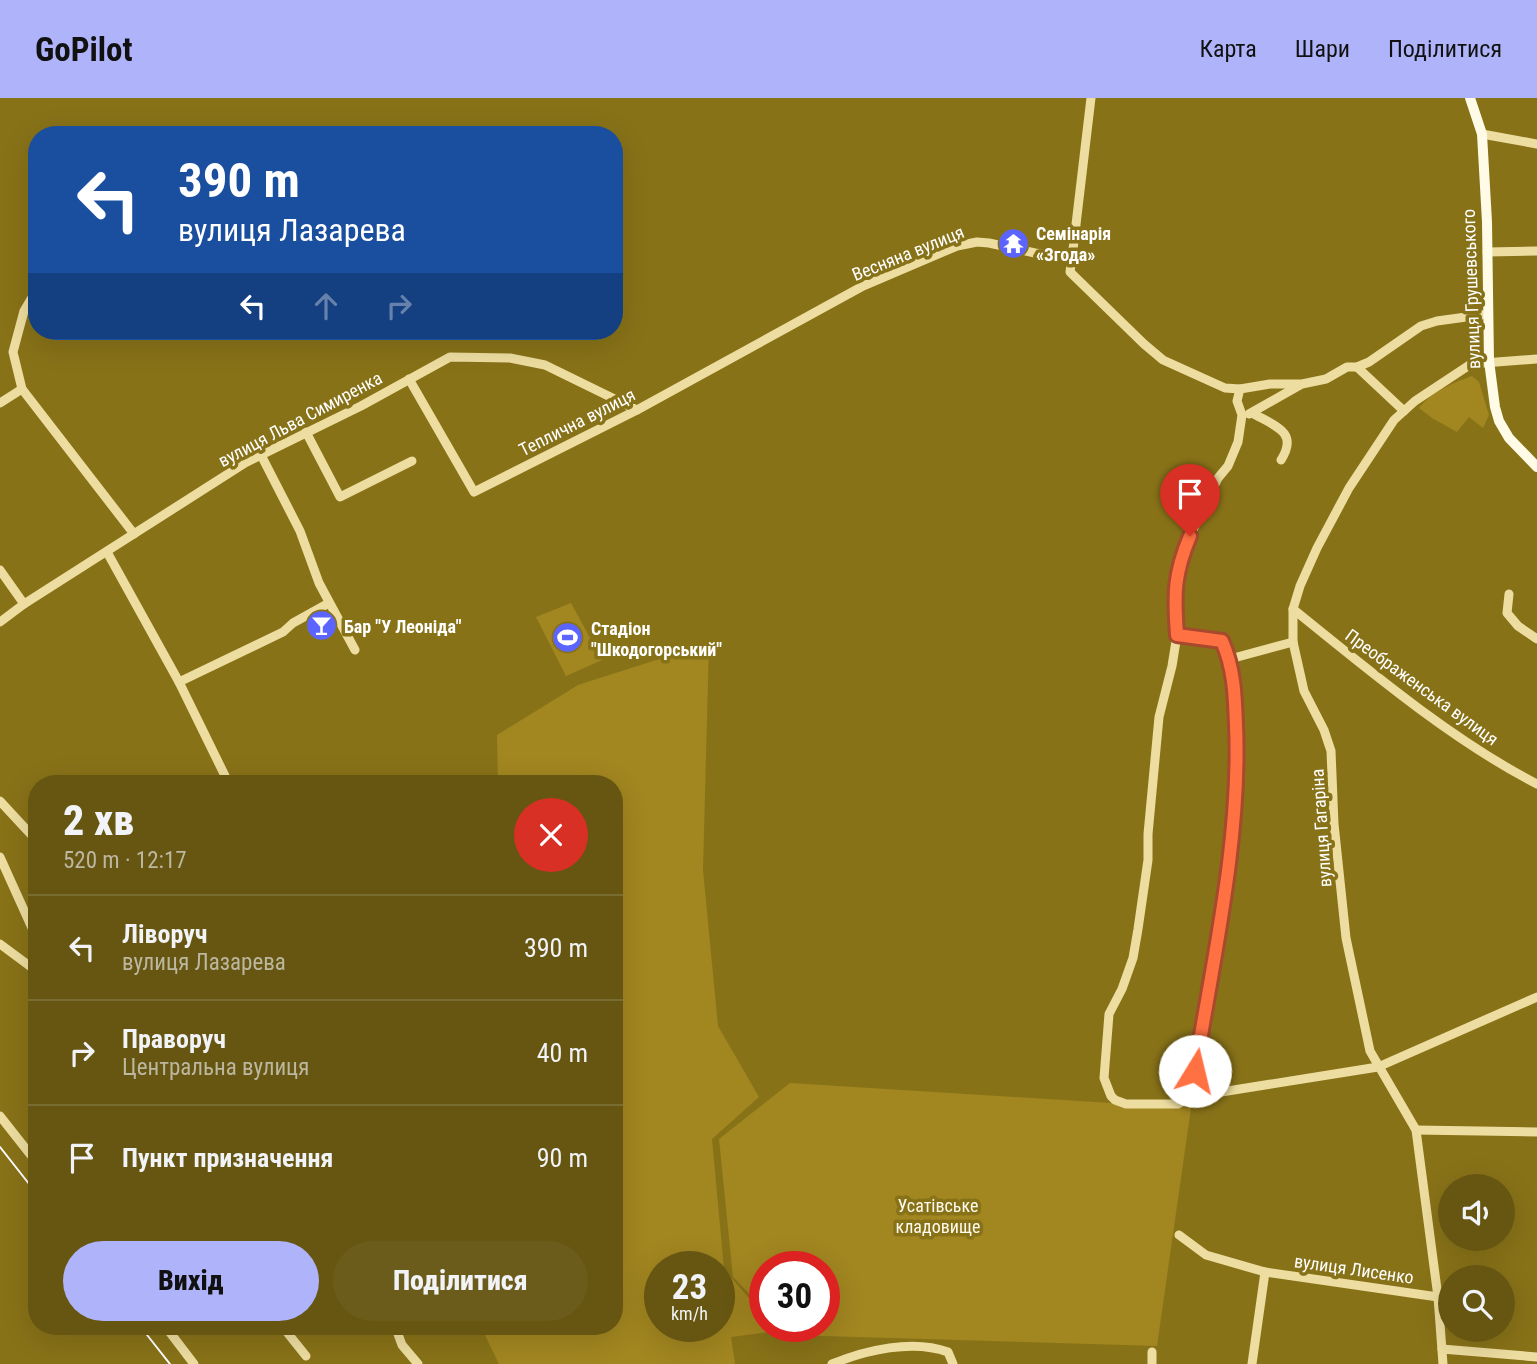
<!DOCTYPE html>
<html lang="uk">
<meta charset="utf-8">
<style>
:root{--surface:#665612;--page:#6c5c1b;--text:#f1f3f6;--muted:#bcb79f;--line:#796c32;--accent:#aeb3fa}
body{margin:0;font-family:"Roboto Condensed",sans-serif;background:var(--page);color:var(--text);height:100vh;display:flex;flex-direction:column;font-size:26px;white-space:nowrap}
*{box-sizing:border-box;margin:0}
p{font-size:23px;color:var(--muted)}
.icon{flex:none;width:38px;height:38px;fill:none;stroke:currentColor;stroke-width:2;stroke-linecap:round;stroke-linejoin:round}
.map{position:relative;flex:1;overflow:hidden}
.panel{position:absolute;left:28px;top:677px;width:595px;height:560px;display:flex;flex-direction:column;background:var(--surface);border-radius:28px;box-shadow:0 7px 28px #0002}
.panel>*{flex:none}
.banner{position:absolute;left:28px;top:28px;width:595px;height:214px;border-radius:28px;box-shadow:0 7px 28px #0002;background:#1a4fa0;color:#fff;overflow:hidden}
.controls{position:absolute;left:1438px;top:1076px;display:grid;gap:14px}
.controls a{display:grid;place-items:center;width:77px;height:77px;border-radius:50%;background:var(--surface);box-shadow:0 7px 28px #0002;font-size:35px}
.speed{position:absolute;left:644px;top:1153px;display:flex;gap:14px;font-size:35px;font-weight:700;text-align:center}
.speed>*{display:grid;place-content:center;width:91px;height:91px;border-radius:50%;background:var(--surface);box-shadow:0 7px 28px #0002;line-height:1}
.speed small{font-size:18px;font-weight:400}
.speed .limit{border:10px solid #d22;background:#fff;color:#111}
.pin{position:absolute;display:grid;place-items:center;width:60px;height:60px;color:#fff;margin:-72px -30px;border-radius:50% 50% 50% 0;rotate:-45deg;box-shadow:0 0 7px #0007}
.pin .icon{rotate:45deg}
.me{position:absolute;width:77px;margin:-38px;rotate:9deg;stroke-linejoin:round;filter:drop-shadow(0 0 5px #0008)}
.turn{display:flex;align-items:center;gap:24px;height:147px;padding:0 35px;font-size:32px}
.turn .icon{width:91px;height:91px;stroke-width:2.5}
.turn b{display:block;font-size:49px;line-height:60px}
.lanes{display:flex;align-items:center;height:66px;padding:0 35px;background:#0003;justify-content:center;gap:35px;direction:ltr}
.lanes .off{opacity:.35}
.round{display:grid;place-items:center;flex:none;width:74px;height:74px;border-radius:37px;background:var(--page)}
.summary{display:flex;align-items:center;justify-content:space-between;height:119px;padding:0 35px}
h1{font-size:42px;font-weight:800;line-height:52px}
.button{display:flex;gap:14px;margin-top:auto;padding:14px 35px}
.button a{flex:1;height:80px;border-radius:42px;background:var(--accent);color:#111;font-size:28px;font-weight:800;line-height:80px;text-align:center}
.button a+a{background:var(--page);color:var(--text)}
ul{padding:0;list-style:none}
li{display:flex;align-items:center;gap:21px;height:105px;padding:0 35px;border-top:2px solid var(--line)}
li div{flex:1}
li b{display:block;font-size:26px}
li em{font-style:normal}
header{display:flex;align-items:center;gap:42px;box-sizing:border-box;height:98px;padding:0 35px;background:var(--accent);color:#111}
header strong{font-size:33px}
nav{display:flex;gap:38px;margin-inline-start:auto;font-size:24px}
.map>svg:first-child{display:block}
.green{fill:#a28620;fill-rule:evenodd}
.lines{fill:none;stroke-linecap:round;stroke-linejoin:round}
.minor{stroke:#eddda0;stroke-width:9}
.major{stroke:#fffbe6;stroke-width:10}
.tram{stroke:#fff;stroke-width:2}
.route-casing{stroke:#a6492c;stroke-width:18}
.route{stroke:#ff7043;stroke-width:12}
.labels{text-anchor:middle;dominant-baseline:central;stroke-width:7;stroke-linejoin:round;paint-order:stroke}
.poi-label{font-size:18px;font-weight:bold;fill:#fff;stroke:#887218;text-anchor:start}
.street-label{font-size:18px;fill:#fff;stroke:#887218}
.park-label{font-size:18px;fill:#fefaee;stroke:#887218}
</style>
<header>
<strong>GoPilot</strong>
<nav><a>Карта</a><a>Шари</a><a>Поділитися</a></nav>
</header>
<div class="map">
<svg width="1537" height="1266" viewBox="0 0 1537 1266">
<rect width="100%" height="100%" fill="#887218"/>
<g class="green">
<path d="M1472,278L1479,284L1489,317L1483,330L1469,319L1457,334L1432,320L1419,310C1432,293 1453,285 1472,278Z"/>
<path d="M571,505L602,562L566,578L536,519Z"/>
<path d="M709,545L703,772L718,928L759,999L712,1041L724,1171L765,1219V1228L773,1229L777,1233L731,1239L735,1266H499L481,1229L614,1228V686H498L497,637L578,587ZM660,1169H719V1228H660Z"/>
<path d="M790,985L1191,1010L1157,1248L788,1237L780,1229L824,1228V1169H765V1212L733,1179L719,1041Z"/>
</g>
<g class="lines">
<g class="minor">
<path d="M1482,36L1537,46"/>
<path d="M1487,154L1537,153"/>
<path d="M1072,160L1070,174L1144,246L1163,262L1225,290L1240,291"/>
<path d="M37,191L24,213L13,254L22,291L134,436"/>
<path d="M1357,269L1404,313"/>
<path d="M409,281L474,394L637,312L863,188L957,148L977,144L989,145L1035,155L1072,160L1091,0"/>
<path d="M0,305L22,291"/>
<path d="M1252,315C1275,328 1299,334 1281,362"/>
<path d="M1249,316L1300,287"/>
<path d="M306,334L340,399L412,363"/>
<path d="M261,357L300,433L319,485L355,552"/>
<path d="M107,454L179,584L229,686"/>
<path d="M0,472L24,506"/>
<path d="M1509,496L1507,515L1518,528L1537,541"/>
<path d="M1293,511C1367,571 1453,643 1537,686"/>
<path d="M0,524L24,506L245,365L361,308L450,259L510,260L545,267L637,312"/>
<path d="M1177,537L1222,543L1230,561L1234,584L1237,649L1235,711L1190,999L1378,969L1537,899"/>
<path d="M1230,561L1293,544"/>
<path d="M179,584L283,534L293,525L329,505"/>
<path d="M0,703L37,743"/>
<path d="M0,759L37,841"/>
<path d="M0,846L31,869L37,870"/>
<path d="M37,936V937"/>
<path d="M1190,999L1178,1006H1126L1115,1002L1111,998L1104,980L1109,916L1122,891L1133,860L1138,831L1148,762V736L1159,619L1172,568L1177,537L1174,495L1176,481L1190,438L1218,380L1228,368L1238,344L1242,317L1237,303L1240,291L1270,286H1302L1326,281L1347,269H1357L1369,264L1421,228L1437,223L1488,216"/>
<path d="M0,1018L37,1065"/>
<path d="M1416,1032L1537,1034"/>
<path d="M1179,1137L1206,1157L1265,1174L1438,1199"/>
<path d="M165,1228L194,1266"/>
<path d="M282,1228L306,1258"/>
<path d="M395,1228L402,1247L418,1266"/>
<path d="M1442,1251L1537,1259"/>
<path d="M832,1266C866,1252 913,1241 948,1254L953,1266"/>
<path d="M1152,1266V1254"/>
<path d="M1252,1266L1265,1174"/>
<path d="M1443,1266L1438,1199L1416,1032L1370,953L1346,840L1334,726L1331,653L1324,632L1304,593L1293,544V511L1300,488L1317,450L1349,390L1394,322L1415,303L1471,266L1537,261"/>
</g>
<path class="major" d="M1470,0L1482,36L1487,124L1489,263L1495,309L1499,323L1509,340L1537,369"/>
<g class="tram">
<path d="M0,1049L37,1096"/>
<path d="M140,1228L170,1266"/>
</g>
</g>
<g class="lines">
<defs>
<path id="route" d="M1190,438C1174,476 1174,496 1177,537L1222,543C1234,570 1235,597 1236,627C1241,741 1213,861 1195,973"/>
</defs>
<use href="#route" class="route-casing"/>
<use href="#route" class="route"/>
</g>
<defs>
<symbol id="temple-disc" viewBox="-11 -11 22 22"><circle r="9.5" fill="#5c64ff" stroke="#887218"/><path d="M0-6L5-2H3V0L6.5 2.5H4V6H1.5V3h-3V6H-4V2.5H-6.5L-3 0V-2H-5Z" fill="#fff"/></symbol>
<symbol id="bar-disc" viewBox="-11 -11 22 22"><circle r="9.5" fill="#5c64ff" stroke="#887218"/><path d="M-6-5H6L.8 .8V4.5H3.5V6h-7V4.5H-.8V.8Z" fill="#fff"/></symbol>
<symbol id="stadium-disc" viewBox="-11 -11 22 22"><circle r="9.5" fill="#5c64ff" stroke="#887218"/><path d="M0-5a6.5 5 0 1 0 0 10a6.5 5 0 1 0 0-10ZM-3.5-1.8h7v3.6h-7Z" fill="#fff"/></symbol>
</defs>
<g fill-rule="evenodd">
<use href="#temple-disc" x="996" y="128" width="35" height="35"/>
<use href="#bar-disc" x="304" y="510" width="35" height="35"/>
<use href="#stadium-disc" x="550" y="522" width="35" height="35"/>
</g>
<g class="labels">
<g class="poi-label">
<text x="1036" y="135">Семінарія<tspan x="1036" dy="21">«Згода»</tspan></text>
<text x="344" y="528">Бар "У Леоніда"</text>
<text x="591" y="530">Стадіон<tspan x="591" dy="21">"Шкодогорський"</tspan></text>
</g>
<g class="street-label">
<text transform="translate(908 155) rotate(-22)">Весняна вулиця</text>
<text transform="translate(1471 191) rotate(-92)">вулиця Грушевського</text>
<text transform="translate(300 321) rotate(-28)">вулиця Льва Симиренка</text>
<text transform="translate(577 324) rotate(-27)">Теплична вулиця</text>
<text transform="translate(1422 589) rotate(36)">Преображенська вулиця</text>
<text transform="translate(1321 730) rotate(-94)">вулиця Гагаріна</text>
<text transform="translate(1354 1171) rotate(8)">вулиця Лисенко</text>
</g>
<g class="park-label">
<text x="938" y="1107">Усатівське<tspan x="938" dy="21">кладовище</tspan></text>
</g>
</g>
</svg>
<div class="controls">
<a><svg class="icon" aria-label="sound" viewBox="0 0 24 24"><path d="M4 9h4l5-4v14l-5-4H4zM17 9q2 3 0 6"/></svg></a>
<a><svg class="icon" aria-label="search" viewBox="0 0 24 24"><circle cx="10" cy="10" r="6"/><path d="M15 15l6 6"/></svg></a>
</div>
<div class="speed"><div>23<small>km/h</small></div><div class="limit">30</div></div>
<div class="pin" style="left:1190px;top:438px;background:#d93025"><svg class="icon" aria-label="arrive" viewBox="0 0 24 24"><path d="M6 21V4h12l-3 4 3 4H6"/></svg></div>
<svg class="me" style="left:1195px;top:973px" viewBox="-20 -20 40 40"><circle r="19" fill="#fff"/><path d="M0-13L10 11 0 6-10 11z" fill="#ff7043"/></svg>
<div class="banner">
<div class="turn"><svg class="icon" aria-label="left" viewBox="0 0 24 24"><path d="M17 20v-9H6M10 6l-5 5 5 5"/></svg><div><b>390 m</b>вулиця Лазарева</div></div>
<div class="lanes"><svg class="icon" aria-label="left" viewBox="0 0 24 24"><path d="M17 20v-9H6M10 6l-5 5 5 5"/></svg><svg class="icon off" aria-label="ahead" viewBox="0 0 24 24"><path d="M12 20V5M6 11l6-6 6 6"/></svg><svg class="icon off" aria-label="right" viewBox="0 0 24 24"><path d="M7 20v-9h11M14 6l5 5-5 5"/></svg></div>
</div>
<section class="panel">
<div class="summary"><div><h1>2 хв</h1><p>520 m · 12:17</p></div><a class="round" style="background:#d93025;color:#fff"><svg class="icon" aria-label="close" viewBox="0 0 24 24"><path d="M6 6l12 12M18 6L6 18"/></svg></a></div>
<ul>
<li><svg class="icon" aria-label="left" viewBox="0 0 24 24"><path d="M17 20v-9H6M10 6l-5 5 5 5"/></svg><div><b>Ліворуч</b><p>вулиця Лазарева</p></div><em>390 m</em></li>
<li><svg class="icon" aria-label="right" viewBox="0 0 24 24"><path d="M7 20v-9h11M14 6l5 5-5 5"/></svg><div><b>Праворуч</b><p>Центральна вулиця</p></div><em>40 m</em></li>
<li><svg class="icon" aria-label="arrive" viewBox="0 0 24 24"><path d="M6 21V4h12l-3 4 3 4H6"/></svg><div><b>Пункт призначення</b></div><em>90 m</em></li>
</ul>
<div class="button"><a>Вихід</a><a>Поділитися</a></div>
</section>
</div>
